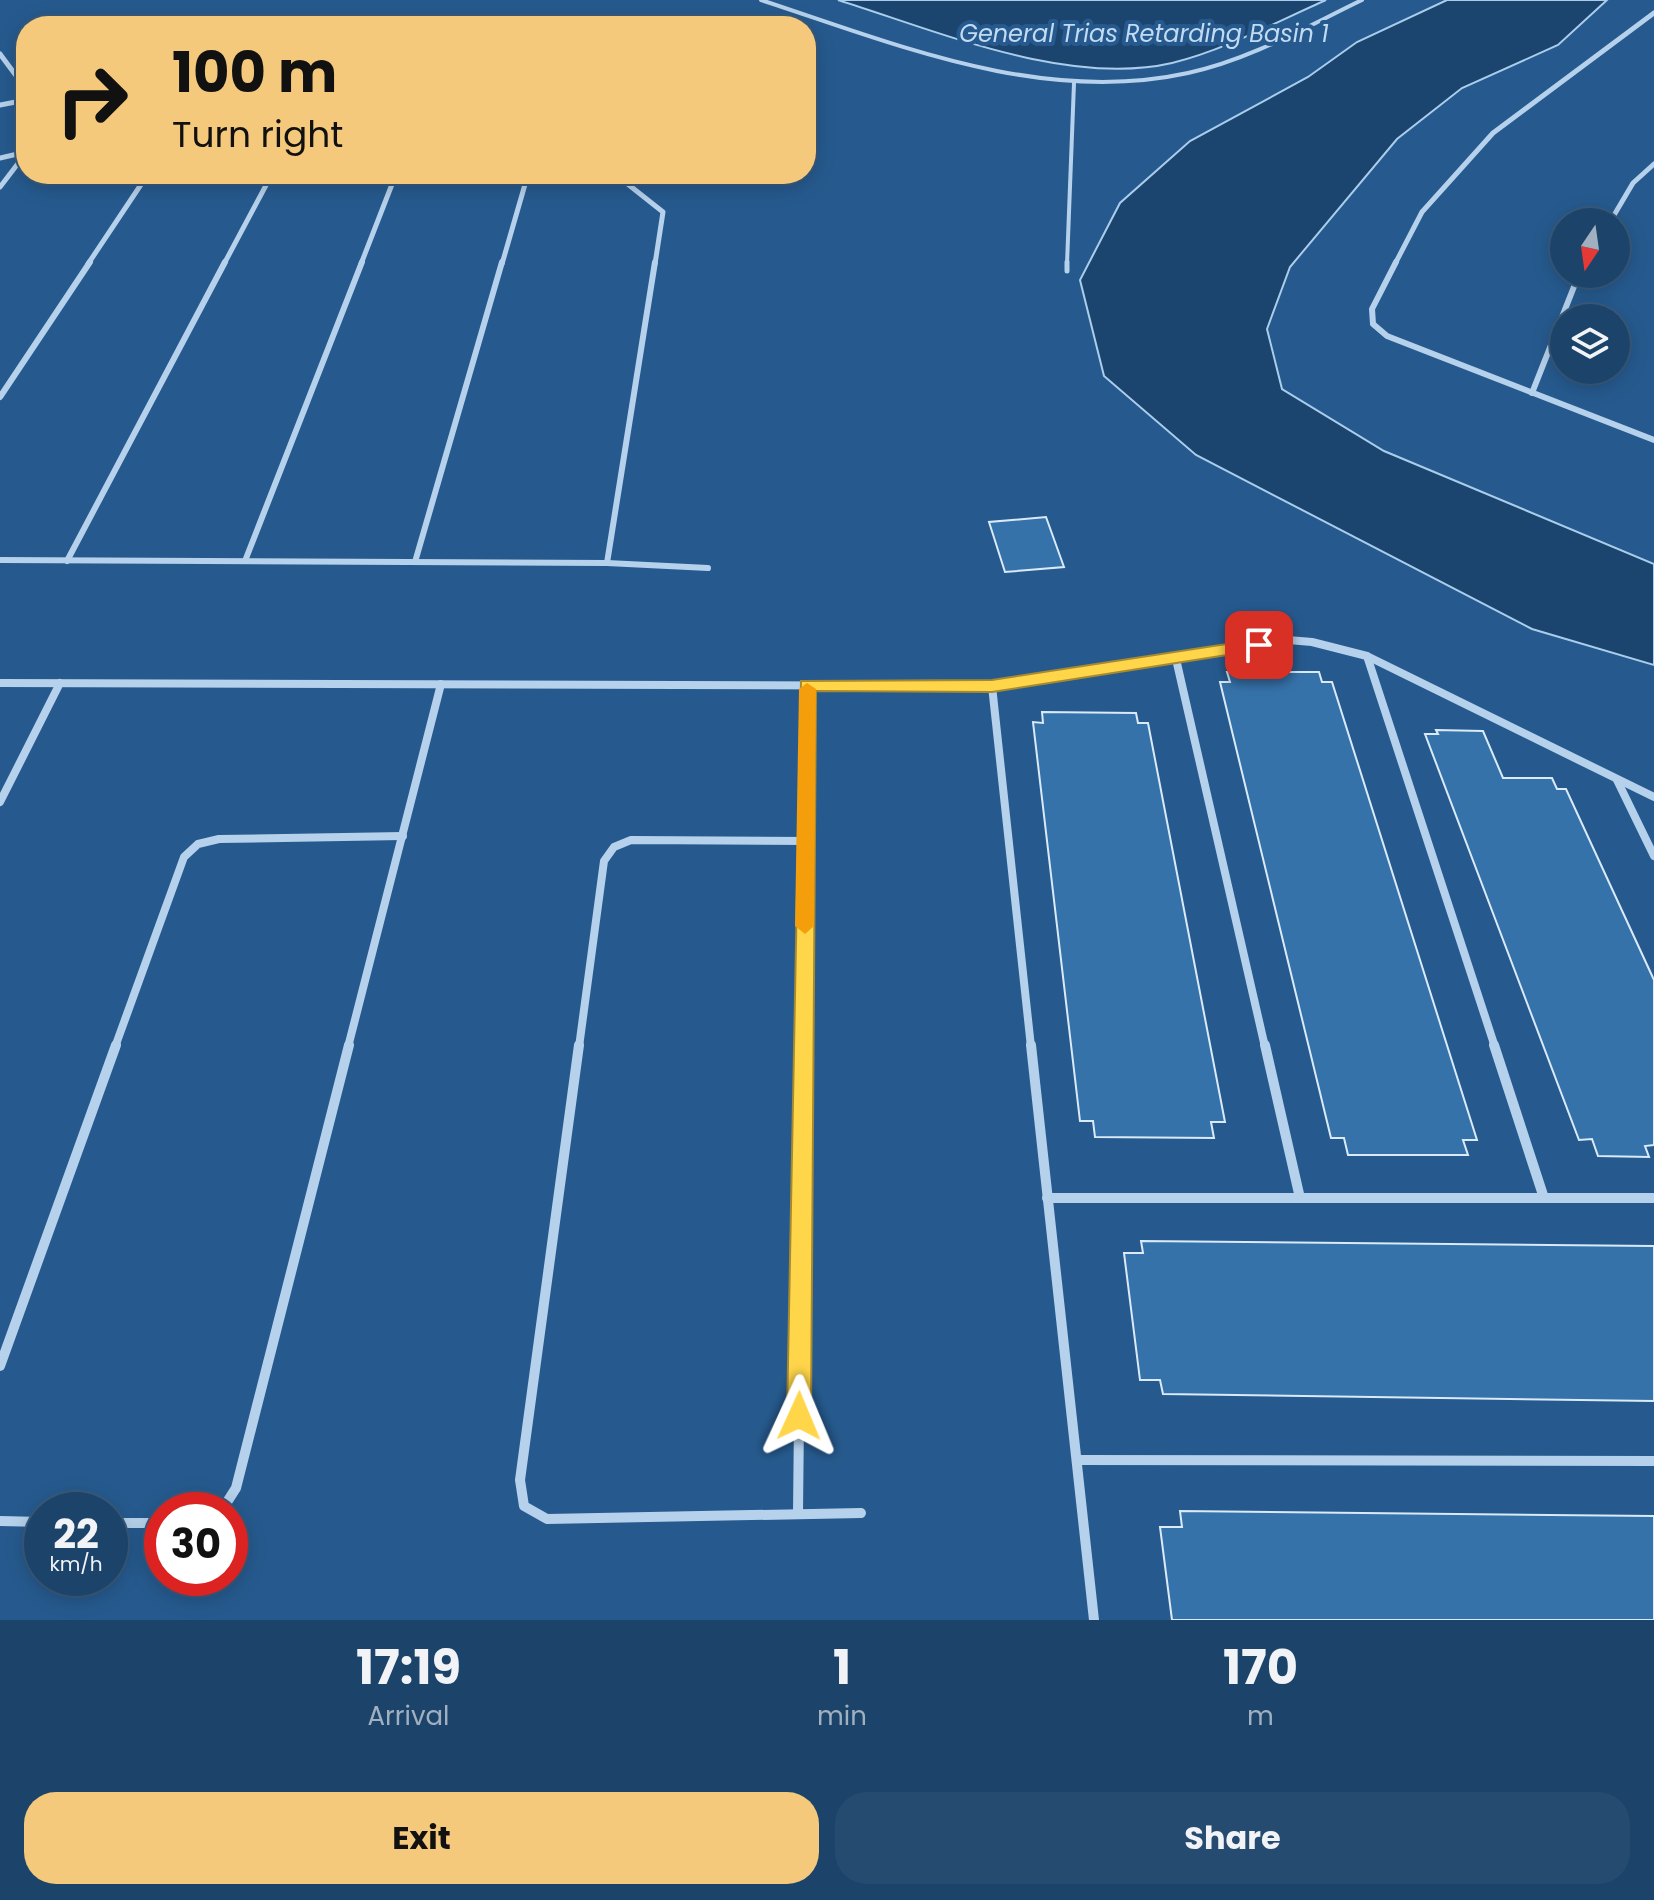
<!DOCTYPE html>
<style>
:root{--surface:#1c446a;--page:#254b70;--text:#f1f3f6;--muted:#a0b0c1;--line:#3a5c7e;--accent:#f4c97b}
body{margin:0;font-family:Poppins,sans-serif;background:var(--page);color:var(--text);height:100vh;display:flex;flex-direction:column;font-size:30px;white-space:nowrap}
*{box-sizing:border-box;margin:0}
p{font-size:26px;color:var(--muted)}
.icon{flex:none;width:44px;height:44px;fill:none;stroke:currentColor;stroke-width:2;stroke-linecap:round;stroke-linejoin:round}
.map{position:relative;height:1620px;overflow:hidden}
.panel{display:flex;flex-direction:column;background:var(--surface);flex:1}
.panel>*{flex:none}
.top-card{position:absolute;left:16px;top:16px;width:800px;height:168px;border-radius:32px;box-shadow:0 4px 20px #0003,0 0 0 2px var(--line);background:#f4c97b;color:#111;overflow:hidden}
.needle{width:52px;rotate:193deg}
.controls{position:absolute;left:1550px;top:208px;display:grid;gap:16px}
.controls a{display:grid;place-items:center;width:80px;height:80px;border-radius:50%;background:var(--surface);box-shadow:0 4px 20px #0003,0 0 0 2px var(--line);font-size:40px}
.speed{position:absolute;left:24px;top:1492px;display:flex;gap:16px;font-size:40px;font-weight:700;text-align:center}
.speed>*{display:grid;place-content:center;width:104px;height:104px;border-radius:50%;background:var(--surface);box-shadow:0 4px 20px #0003,0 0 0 2px var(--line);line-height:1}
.speed small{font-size:20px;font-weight:400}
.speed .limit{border:12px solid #d22;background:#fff;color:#111}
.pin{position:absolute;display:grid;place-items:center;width:68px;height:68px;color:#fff;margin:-34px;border-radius:16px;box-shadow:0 4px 12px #0006}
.me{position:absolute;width:88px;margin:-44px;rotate:1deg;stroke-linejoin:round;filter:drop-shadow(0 0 6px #0008)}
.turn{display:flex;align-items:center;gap:28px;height:168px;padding:0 24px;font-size:36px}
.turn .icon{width:104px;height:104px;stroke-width:2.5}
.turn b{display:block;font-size:56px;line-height:68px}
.eta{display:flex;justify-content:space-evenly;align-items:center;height:136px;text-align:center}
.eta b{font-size:48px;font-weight:700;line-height:56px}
.cta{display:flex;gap:16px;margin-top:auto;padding:16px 24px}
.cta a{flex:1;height:92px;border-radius:32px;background:var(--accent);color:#111;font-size:32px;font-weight:700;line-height:92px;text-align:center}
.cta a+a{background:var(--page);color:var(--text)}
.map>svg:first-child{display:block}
.water{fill:#1b446e;stroke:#aacdeb;stroke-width:2}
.building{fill:#3672aa;stroke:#daeaf8;stroke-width:2}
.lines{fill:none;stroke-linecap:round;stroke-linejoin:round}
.service-far1{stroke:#b6d1eb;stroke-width:4}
.service{stroke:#b6d1eb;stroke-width:5}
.minor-far3{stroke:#b6d1eb;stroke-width:5}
.minor-far2{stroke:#b6d1eb;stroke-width:6}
.minor-far1{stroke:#b6d1eb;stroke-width:8}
.minor{stroke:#b6d1eb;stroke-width:10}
.route{fill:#ffd54a;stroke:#a68a30;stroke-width:2}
.slow{fill:#f59e0b}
.labels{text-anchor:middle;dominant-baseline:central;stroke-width:8;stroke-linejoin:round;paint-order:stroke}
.far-water-label{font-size:24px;font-style:italic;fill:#c2dbf2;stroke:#265a8e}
</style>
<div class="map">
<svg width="1654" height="1620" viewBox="0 0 1654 1620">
<rect width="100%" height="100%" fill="#265a8e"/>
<g class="water">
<path d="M838,0H1326C1276,22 1225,50 1172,63C1068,87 937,31 838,0Z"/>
<path d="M1447,0H1607L1558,45L1462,88L1397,139L1290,267L1267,329L1282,389L1384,451L1654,564V665L1532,629L1196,455L1104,376L1080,280L1120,203L1190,141L1308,77L1357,42Z"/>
</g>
<g class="building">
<path d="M1046,517L1064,567L1005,572L989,522Z"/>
<path d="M1227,672H1319L1322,682H1332L1477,1140H1463L1468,1155H1348L1344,1138H1331L1220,682H1230Z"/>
<path d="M1042,712L1136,713L1138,723H1148L1225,1122H1211L1214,1138L1095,1137L1093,1121H1080L1033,722L1043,723Z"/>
<path d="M1436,730L1483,731L1503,778H1552L1557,789H1566L1654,980V1145L1645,1146L1649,1157L1598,1156L1592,1139L1579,1140L1425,734H1438Z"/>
<path d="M1141,1241L1654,1246V1401L1163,1394L1160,1380H1140L1124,1253H1143Z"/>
<path d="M1180,1511L1654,1516V1620H1172L1160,1527H1182Z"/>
</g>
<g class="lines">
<g class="service-far1">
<path d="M761,0C898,45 1042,105 1188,73C1249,60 1306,27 1362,0"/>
<path d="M1067,264L1074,83"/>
</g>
<path class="service" d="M1067,271V262"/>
<g class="minor-far3">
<path d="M0,54L26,89"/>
<path d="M0,105L26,100"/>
<path d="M0,158L26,152"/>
<path d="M615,174L663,212L655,264"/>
<path d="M0,187L26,153"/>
<path d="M1610,222L1633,183L1654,164"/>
<path d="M88,264L148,174"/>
<path d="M224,264L272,174"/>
<path d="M361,264L396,174"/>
<path d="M502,264L528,174"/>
<path d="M1395,264L1422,212L1493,133L1654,13"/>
</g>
<g class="minor-far2">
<path d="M1396,262L1372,309L1373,324L1387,336L1654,440"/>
<path d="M1532,393L1579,274"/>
<path d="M0,397L90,262"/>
<path d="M0,560L607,563L708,568"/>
<path d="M67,561L225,262"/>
<path d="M245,561L362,262"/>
<path d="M415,562L502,262"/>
<path d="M607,563L655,262"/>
</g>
<g class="minor-far1">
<path d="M1367,656L1495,1047"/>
<path d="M1176,659L1265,1047"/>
<path d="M0,683L992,686L1288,640L1312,642L1367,656L1654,797"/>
<path d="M992,686L1031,1047"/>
<path d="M1617,780L1654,856"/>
<path d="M0,802L60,683"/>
<path d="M115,1047L184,857L198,844L219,839L403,836"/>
<path d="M348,1047L441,684"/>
<path d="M579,1047L604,861L614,847L631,840L806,841"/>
<path d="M803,1047L807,685"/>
</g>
<g class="minor">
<path d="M579,1045L520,1480L524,1506L547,1519L861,1513"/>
<path d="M1031,1045L1094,1620"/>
<path d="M1265,1045L1300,1198"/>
<path d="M1494,1045L1544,1198"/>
<path d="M1047,1198H1654"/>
<path d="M0,1366L116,1045"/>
<path d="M1077,1460L1654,1461"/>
<path d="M222,1510L236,1488L349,1045"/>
<path d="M798,1512L803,1045"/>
<path d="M0,1521L42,1522"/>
<path d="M110,1523H162"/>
</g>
</g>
<path class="route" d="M1259,639L1268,645L1265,649L992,692L816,691L811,1416L808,1425L799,1429L790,1425L787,1416L801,681L992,680Z"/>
<path class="slow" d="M807,683L816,689L814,926L805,934L795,926L799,689Z"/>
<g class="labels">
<g class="far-water-label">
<text x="1144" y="33">General Trias Retarding Basin 1</text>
</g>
</g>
</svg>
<div class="controls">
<a><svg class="needle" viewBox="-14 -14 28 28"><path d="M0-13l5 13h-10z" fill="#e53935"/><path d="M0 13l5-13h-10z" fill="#a0b0c1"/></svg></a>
<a><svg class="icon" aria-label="layers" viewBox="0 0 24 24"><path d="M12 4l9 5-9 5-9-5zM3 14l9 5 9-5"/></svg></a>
</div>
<div class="speed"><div>22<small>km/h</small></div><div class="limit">30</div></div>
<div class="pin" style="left:1259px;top:645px;background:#d93025"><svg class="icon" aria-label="arrive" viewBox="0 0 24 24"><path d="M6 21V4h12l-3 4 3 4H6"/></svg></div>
<svg class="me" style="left:799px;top:1416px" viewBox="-20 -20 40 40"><path d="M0-17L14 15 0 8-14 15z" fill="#ffd54a" stroke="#fff" stroke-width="4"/></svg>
<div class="top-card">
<div class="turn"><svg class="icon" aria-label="right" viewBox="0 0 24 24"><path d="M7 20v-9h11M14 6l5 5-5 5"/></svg><div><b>100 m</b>Turn right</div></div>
</div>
</div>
<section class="panel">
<div class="eta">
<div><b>17:19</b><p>Arrival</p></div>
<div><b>1</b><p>min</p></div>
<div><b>170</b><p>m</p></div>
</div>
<div class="cta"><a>Exit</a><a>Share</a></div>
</section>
